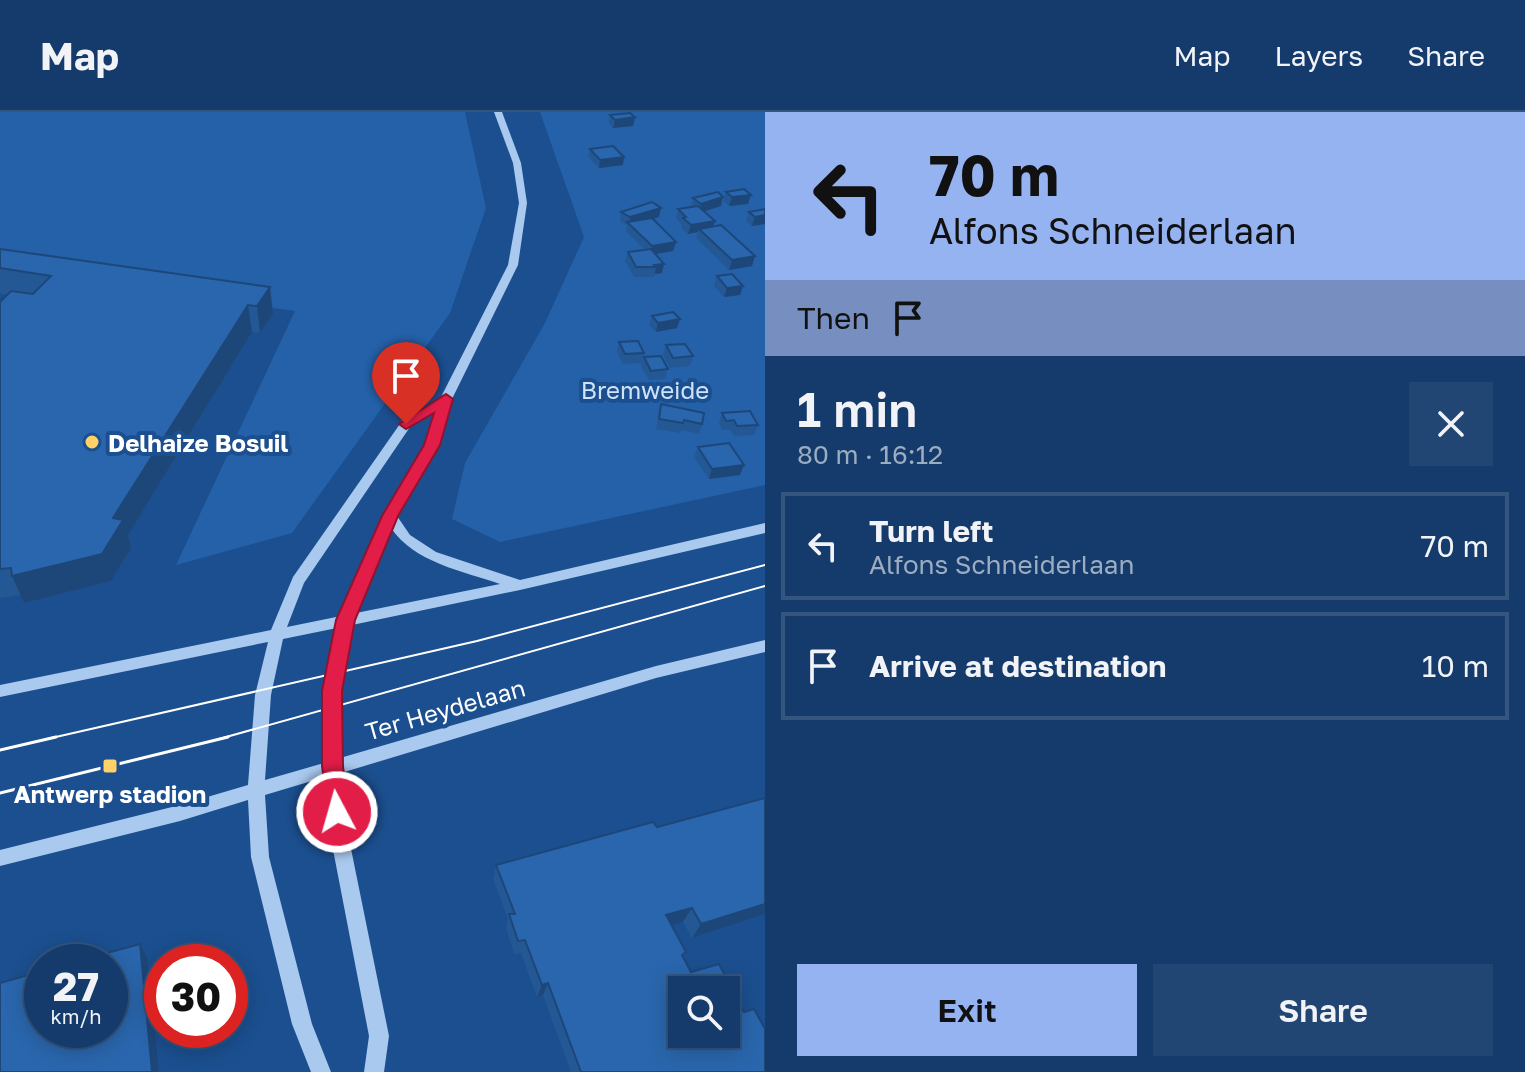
<!DOCTYPE html>
<meta charset="utf-8">
<style>
:root{--surface:#143b6b;--page:#214673;--text:#f1f3f6;--muted:#9dadc1;--line:#33557e;--accent:#95b2f1}
body{margin:0;font-family:"Golos Text",sans-serif;background:var(--page);color:var(--text);height:100vh;display:flex;flex-direction:column;font-size:30px;white-space:nowrap}
*{box-sizing:border-box;margin:0}
p{font-size:26px;color:var(--muted)}
.icon{flex:none;width:44px;height:44px;fill:none;stroke:currentColor;stroke-width:2;stroke-linecap:round;stroke-linejoin:round}
.map{position:relative;flex:1;overflow:hidden}
.side{display:flex;flex-direction:column;background:var(--surface);width:760px}
.side>*{flex:none}
.guide{background:#95b2f1;color:#111;overflow:hidden}
.controls{position:absolute;left:668px;top:864px;display:grid;gap:16px}
.controls a{display:grid;place-items:center;width:72px;height:72px;border-radius:0px;background:var(--surface);box-shadow:0 4px 20px #0003,0 0 0 2px var(--line);font-size:40px}
.speed{position:absolute;left:24px;top:832px;display:flex;gap:16px;font-size:40px;font-weight:700;text-align:center}
.speed>*{display:grid;place-content:center;width:104px;height:104px;border-radius:50%;background:var(--surface);box-shadow:0 4px 20px #0003,0 0 0 2px var(--line);line-height:1}
.speed small{font-size:20px;font-weight:400}
.speed .limit{border:12px solid #d22;background:#fff;color:#111}
.pin{position:absolute;display:grid;place-items:center;width:68px;height:68px;color:#fff;margin:-82px -34px;border-radius:50% 50% 50% 0;rotate:-45deg;box-shadow:0 0 8px #0007}
.pin .icon{rotate:45deg}
.me{position:absolute;width:88px;margin:-44px;rotate:354deg;stroke-linejoin:round;filter:drop-shadow(0 0 6px #0008)}
.turn{display:flex;align-items:center;gap:28px;height:168px;padding:0 32px;font-size:36px}
.turn .icon{width:104px;height:104px;stroke-width:2.5}
.turn b{display:block;font-size:56px;line-height:68px}
.then{display:flex;align-items:center;height:76px;padding:0 32px;background:#0003;gap:16px;font-size:30px}
.round{display:grid;place-items:center;flex:none;width:84px;height:84px;border-radius:0px;background:var(--page)}
.headline{display:flex;align-items:center;justify-content:space-between;height:136px;padding:0 32px}
h1{font-size:48px;font-weight:600;line-height:60px}
.primary-button{display:flex;gap:16px;margin-top:auto;padding:16px 32px}
.primary-button a{flex:1;height:92px;border-radius:0px;background:var(--accent);color:#111;font-size:32px;font-weight:600;line-height:92px;text-align:center}
.primary-button a+a{background:var(--page);color:var(--text)}
ul{padding:0;list-style:none}
li{display:flex;align-items:center;gap:24px;height:108px;margin:0 16px 12px;padding:0 16px;border:4px solid var(--line);border-radius:0px}
li div{flex:1}
li b{display:block;font-size:30px}
li em{font-style:normal}
header{display:flex;align-items:center;gap:48px;box-sizing:border-box;height:112px;padding:0 40px;background:var(--surface);border-bottom:2px solid var(--line)}
header strong{font-size:38px}
nav{display:flex;gap:44px;margin-inline-start:auto;font-size:28px}
main{display:flex;flex:1;min-height:0}
.map>svg:first-child{display:block}
.green{fill:#2461a8}
.lines{fill:none;stroke-linecap:round;stroke-linejoin:round}
.minor{fill:#a9c9ee;fill-rule:evenodd}
.tram-far1{stroke:#fff;stroke-width:2}
.tram{stroke:#fff;stroke-width:3}
.wall{fill:#245895}
.shaded-wall{fill:#1d4779}
.building{fill:#2a66ad;stroke:#1d4779;stroke-width:2;fill-rule:evenodd}
.route{fill:#e11d48;stroke:#92132f;stroke-width:2}
.poi-dot{fill:#ffd166;stroke:#1b4f8f;stroke-width:3}
.labels{text-anchor:middle;dominant-baseline:central;stroke-width:8;stroke-linejoin:round;paint-order:stroke}
.park-label{font-size:24px;fill:#cfe3fa;stroke:#1b4f8f}
.poi-label{font-size:24px;font-weight:bold;fill:#fff;stroke:#1b4f8f;text-anchor:start}
.street-label{font-size:24px;fill:#fff;stroke:#1b4f8f}
</style>
<header>
<strong>Map</strong>
<nav><a>Map</a><a>Layers</a><a>Share</a></nav>
</header>
<main>
<div class="map">
<svg width="765" height="960" viewBox="0 0 765 960">
<rect width="100%" height="100%" fill="#1b4f8f"/>
<g class="green">
<path d="M0,0H465L486,96L450,201L292,421L176,453L295,199L0,159Z"/>
<path d="M540,0H765V373L500,430L452,407L465,351L545,211L584,125Z"/>
</g>
<g class="lines">
<path class="minor" d="M494,0H502L521,51L527,91L518,153L452,287L438,333L397,404L410,423L436,440L520,468L765,411V421L520,478L352,513L340,579V646L656,554L765,528V540L656,566L341,661L348,722L389,924L384,960H364L369,924L330,722L325,665L265,683L269,745L312,912L331,960H311L292,912L251,745L248,688L180,709L0,754V738L180,693L248,673L255,583L268,530L0,585V573L271,518L293,465L402,309L441,285L508,153L519,91L513,51ZM437,298L426,333L384,404L341,504L287,515L304,471L410,315ZM391,416C415,451 463,459 500,472L356,501ZM337,516L324,579V651L265,668L271,583L283,527Z"/>
<g class="tram-far1">
<path d="M47,627L477,529L765,453"/>
<path d="M219,627L765,474"/>
</g>
<g class="tram">
<path d="M0,638L56,625"/>
<path d="M0,681L228,625"/>
</g>
</g>
<g class="wall">
<path d="M610,3L633,14L613,16L609,11Z"/>
<path d="M590,37L623,53L599,56L588,45Z"/>
<path d="M726,80L748,92L729,94L723,89Z"/>
<path d="M693,86L721,94L704,99L715,109L713,115L752,154L729,158L696,126L698,120L688,122L681,116L682,113L676,106L678,97L691,95Z"/>
<path d="M765,97L752,114L746,109L749,100Z"/>
<path d="M621,100L659,105L652,107L676,130L673,139L656,142L662,161L655,162L654,165H634L625,149L628,140L645,138L626,119L627,113L620,109Z"/>
<path d="M0,137L270,175L273,202L260,221L252,220L128,423L131,436L111,469L24,491L21,483L0,486V190L7,183L0,181Z"/>
<path d="M717,164L743,174L740,183L724,185L714,174Z"/>
<path d="M652,204L680,207L677,216L656,220L649,213Z"/>
<path d="M619,230L644,241L642,251L623,252L617,240Z"/>
<path d="M666,233L693,244L690,254L670,256L663,243Z"/>
<path d="M644,245L668,257L665,267L649,268L641,254Z"/>
<path d="M661,292L702,312L699,322L681,318L680,321L656,317Z"/>
<path d="M722,301L758,313L754,323L734,324L730,318H722L719,311Z"/>
<path d="M698,335L740,363L709,367L694,345Z"/>
<path d="M765,686V802L692,826L683,810L672,813L686,840L683,845L691,860L765,960H571L543,883L537,885L521,841L514,842L506,816L508,807L493,767L496,753L657,715Z"/>
</g>
<g class="shaded-wall">
<path d="M635,5L633,14L613,16L615,8Z"/>
<path d="M624,45L623,53L599,56L600,48Z"/>
<path d="M751,83L748,92L729,94L732,85Z"/>
<path d="M723,85L721,94L699,101L701,92Z"/>
<path d="M661,96L659,105L631,113L629,111L630,105Z"/>
<path d="M765,103V112L752,114L755,105Z"/>
<path d="M715,109L712,118L699,117L698,120L688,122L691,113Z"/>
<path d="M676,130L673,139L650,143L652,134Z"/>
<path d="M755,144L752,154L729,158L732,148Z"/>
<path d="M664,152L662,161L655,162L656,155L654,153Z"/>
<path d="M743,174L740,183L724,185L727,176Z"/>
<path d="M270,175L273,202L260,221L257,194Z"/>
<path d="M248,193L252,220L128,423L131,436L111,469L24,491L12,464L113,406Z"/>
<path d="M680,207L677,216L656,220L658,211Z"/>
<path d="M744,353L740,363L709,367L712,357Z"/>
<path d="M765,792V802L692,826L701,812Z"/>
<path d="M692,796L683,810L658,817L666,803Z"/>
<path d="M140,832L147,845L159,960H152Z"/>
<path d="M548,871L543,883L537,885L542,873Z"/>
</g>
<g class="building">
<path d="M630,1L635,5L615,8L610,3Z"/>
<path d="M613,34L624,45L600,48L590,37Z"/>
<path d="M744,77L751,83L732,85L726,80Z"/>
<path d="M718,80L723,85L701,92L693,86Z"/>
<path d="M652,90L661,96L630,105L621,100Z"/>
<path d="M698,94L715,109L691,113L683,106L686,105L678,97Z"/>
<path d="M765,97V103L755,105L749,100Z"/>
<path d="M652,106L676,130L652,134L627,110Z"/>
<path d="M721,113L755,144L732,148L699,117Z"/>
<path d="M0,137L270,175L257,194L248,193L113,406L123,408L102,442L12,464L11,456L0,457V190L11,179L33,182L51,164L0,156Z"/>
<path d="M651,137L664,152L654,153L656,155H636L628,140Z"/>
<path d="M732,162L743,174L727,176L717,164Z"/>
<path d="M673,200L680,207L658,211L652,204Z"/>
<path d="M638,229L644,241L625,242L619,230Z"/>
<path d="M685,232L693,244L673,246L666,233Z"/>
<path d="M661,244L668,257L651,259L644,245Z"/>
<path d="M661,292L704,301L702,312L684,308L683,311L659,307Z"/>
<path d="M750,299L758,313L737,314L734,308L726,309L722,301Z"/>
<path d="M729,331L744,353L712,357L698,335Z"/>
<path d="M765,686V792L701,812L692,796L666,803L686,840L682,843L691,860L719,852L744,900L754,897L765,917V960H581L548,871L542,873L525,828L518,829L509,802H515L496,753L653,710L657,715ZM682,878H726V922H682Z"/>
<path d="M140,832L152,960H0V871L42,859V918H110V850H74Z"/>
</g>
<path class="route" d="M446,282L453,287L440,333L398,404L355,508L342,579L343,654L348,700L345,707L337,710L329,707L322,654V579L336,508L382,404L424,333L434,301L406,317L399,312Z"/>
<g class="poi-dot">
<circle cx="92" cy="330" r="8"/>
<rect x="102" y="646" width="16" height="16" rx="4"/>
</g>
<g class="labels">
<g class="park-label">
<text x="645" y="277">Bremweide</text>
</g>
<g class="poi-label">
<text x="108" y="330">Delhaize Bosuil</text>
<text x="110" y="681" text-anchor="middle">Antwerp stadion</text>
</g>
<g class="street-label">
<text transform="translate(445 597) rotate(-16)">Ter Heydelaan</text>
</g>
</g>
</svg>
<div class="controls">
<a><svg class="icon" aria-label="search" viewBox="0 0 24 24"><circle cx="10" cy="10" r="6"/><path d="M15 15l6 6"/></svg></a>
</div>
<div class="speed"><div>27<small>km/h</small></div><div class="limit">30</div></div>
<div class="pin" style="left:406px;top:312px;background:#d93025"><svg class="icon" aria-label="arrive" viewBox="0 0 24 24"><path d="M6 21V4h12l-3 4 3 4H6"/></svg></div>
<svg class="me" style="left:337px;top:700px" viewBox="-20 -20 40 40"><circle r="17" fill="#e11d48" stroke="#fff" stroke-width="3"/><path d="M0-11L8 9 0 5-8 9z" fill="#fff"/></svg>
</div>
<section class="side">
<div class="guide">
<div class="turn"><svg class="icon" aria-label="left" viewBox="0 0 24 24"><path d="M17 20v-9H6M10 6l-5 5 5 5"/></svg><div><b>70 m</b>Alfons Schneiderlaan</div></div>
<div class="then">Then<svg class="icon" aria-label="arrive" viewBox="0 0 24 24"><path d="M6 21V4h12l-3 4 3 4H6"/></svg></div>
</div>
<div class="headline"><div><h1>1 min</h1><p>80 m · 16:12</p></div><a class="round"><svg class="icon" aria-label="close" viewBox="0 0 24 24"><path d="M6 6l12 12M18 6L6 18"/></svg></a></div>
<ul>
<li><svg class="icon" aria-label="left" viewBox="0 0 24 24"><path d="M17 20v-9H6M10 6l-5 5 5 5"/></svg><div><b>Turn left</b><p>Alfons Schneiderlaan</p></div><em>70 m</em></li>
<li><svg class="icon" aria-label="arrive" viewBox="0 0 24 24"><path d="M6 21V4h12l-3 4 3 4H6"/></svg><div><b>Arrive at destination</b></div><em>10 m</em></li>
</ul>
<div class="primary-button"><a>Exit</a><a>Share</a></div>
</section>
</main>
